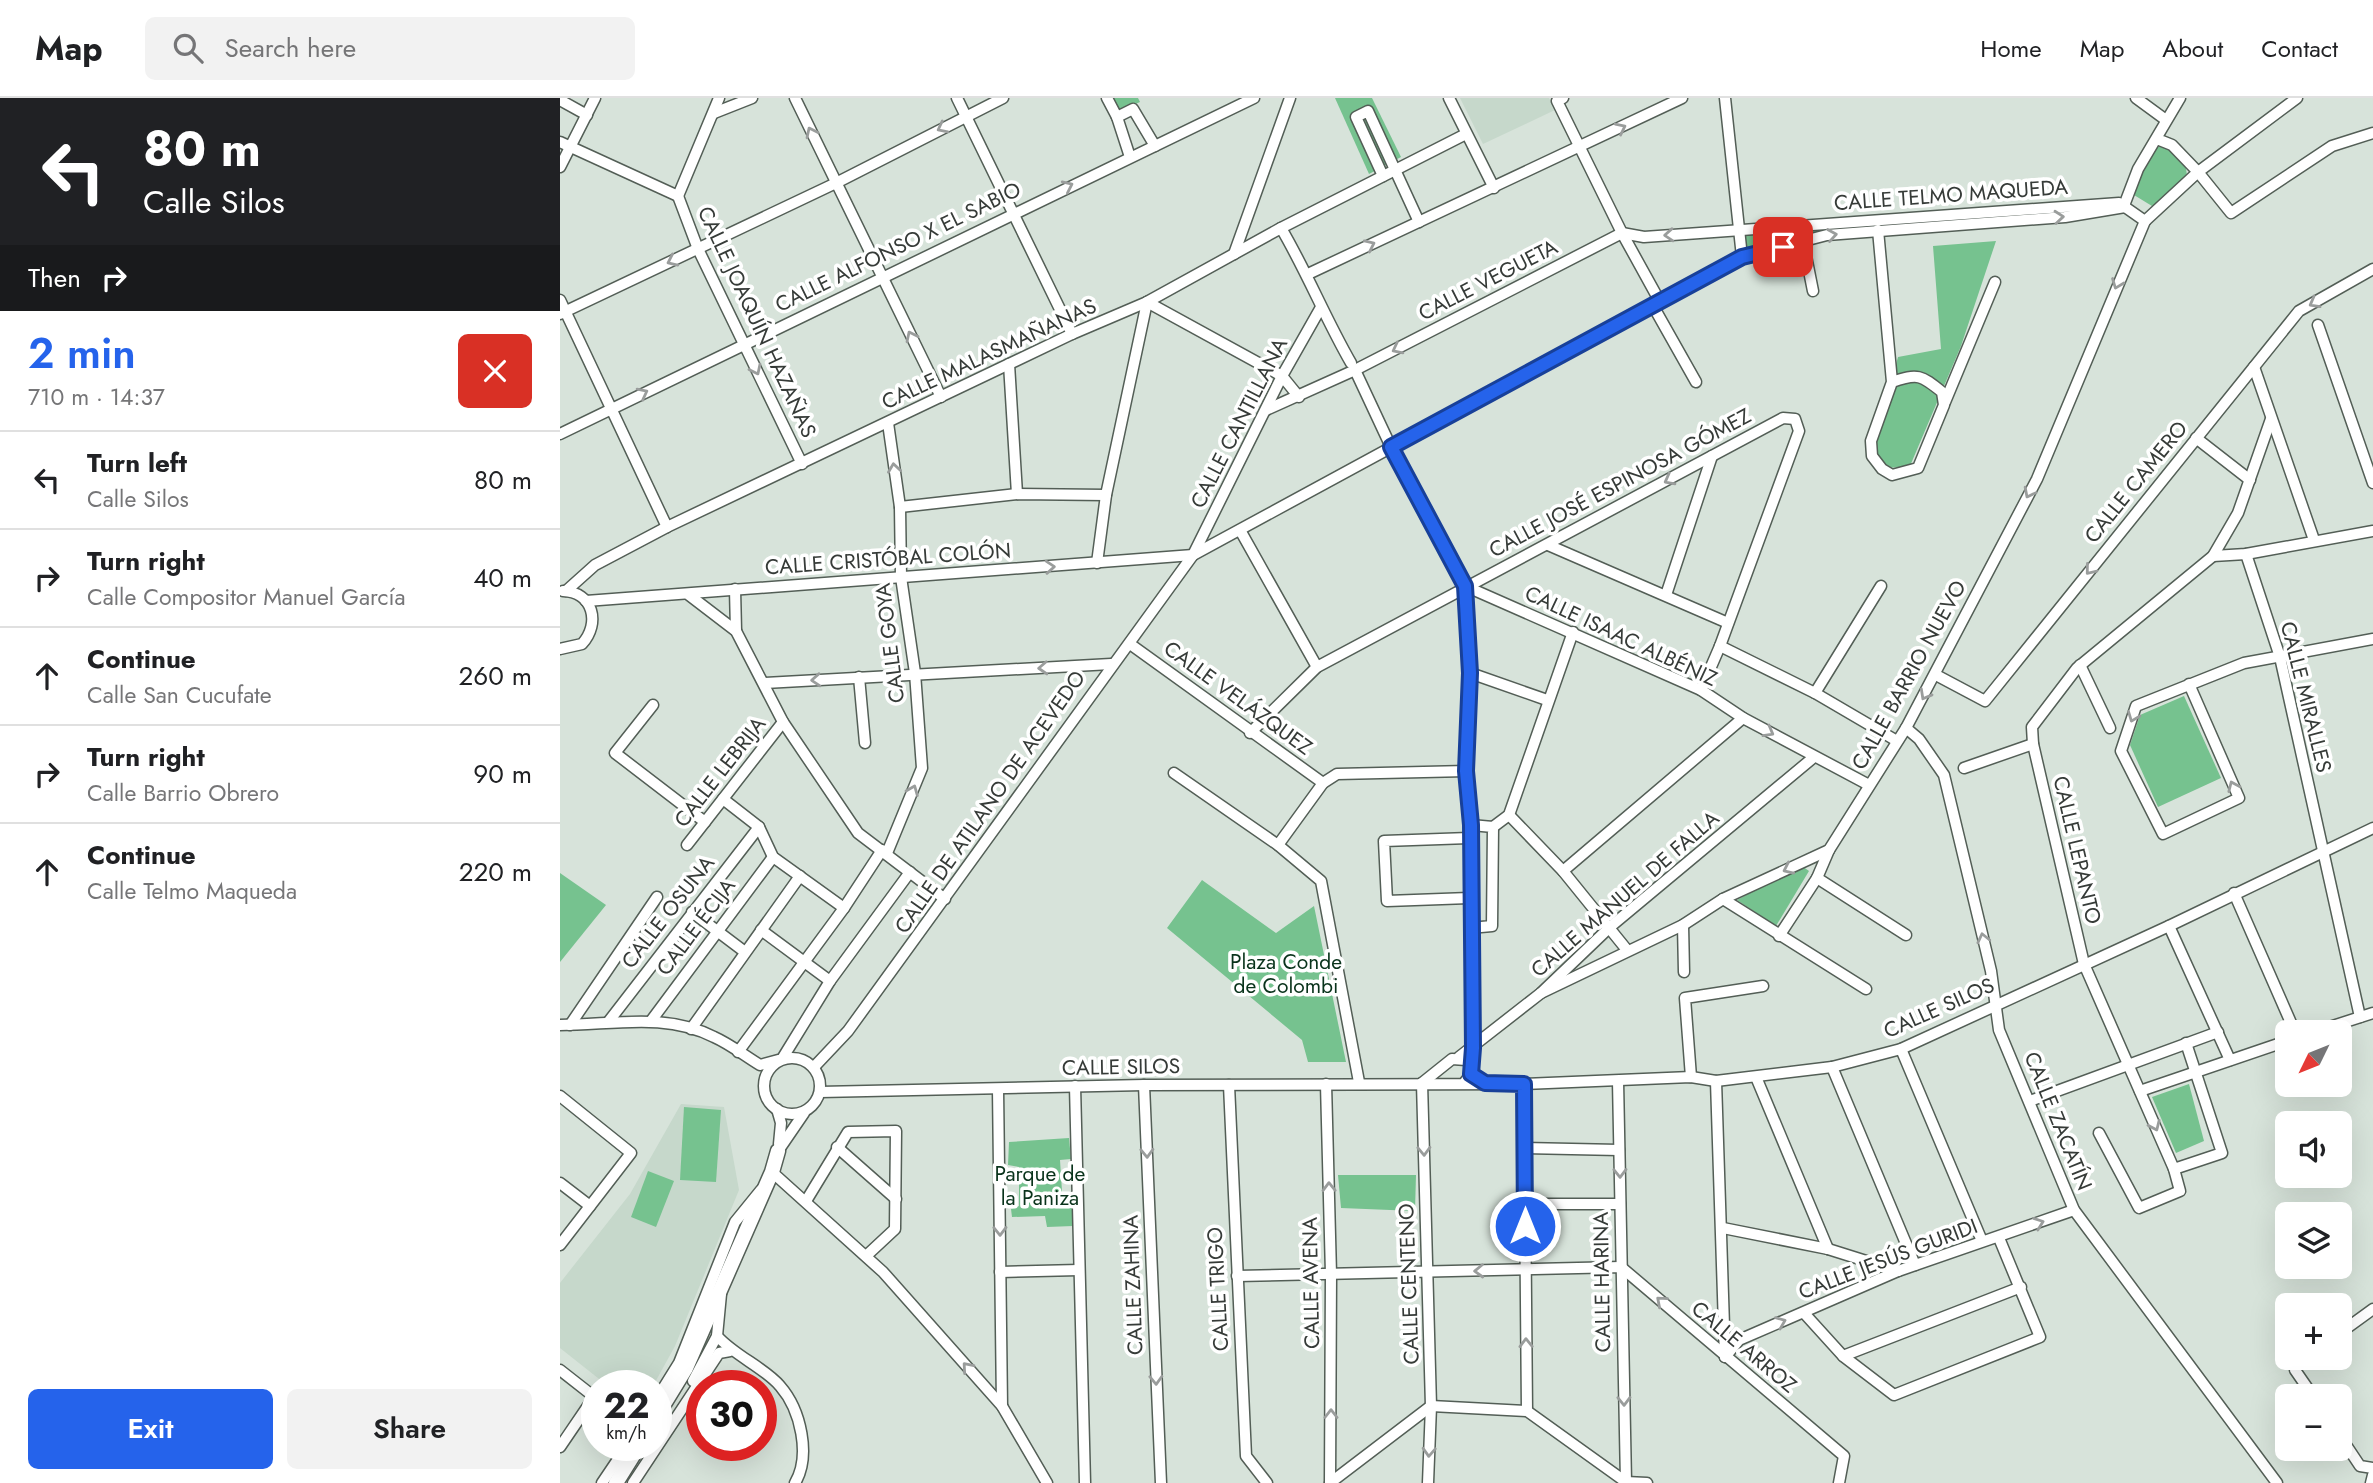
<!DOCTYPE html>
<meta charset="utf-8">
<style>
:root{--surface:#fff;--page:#f2f2f2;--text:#202124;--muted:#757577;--line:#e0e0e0;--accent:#2563eb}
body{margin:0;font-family:Jost,sans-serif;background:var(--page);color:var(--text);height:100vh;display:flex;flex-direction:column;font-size:26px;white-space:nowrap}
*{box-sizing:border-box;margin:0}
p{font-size:23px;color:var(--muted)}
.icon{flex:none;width:38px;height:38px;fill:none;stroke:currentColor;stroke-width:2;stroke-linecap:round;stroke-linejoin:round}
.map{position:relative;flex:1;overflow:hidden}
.sheet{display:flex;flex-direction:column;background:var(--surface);width:560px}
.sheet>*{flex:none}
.hud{background:#202124;color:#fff;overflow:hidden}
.needle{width:46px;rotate:227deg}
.tools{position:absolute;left:1715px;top:922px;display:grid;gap:14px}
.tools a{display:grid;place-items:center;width:77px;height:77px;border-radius:10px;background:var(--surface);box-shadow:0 7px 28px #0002;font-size:35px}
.speed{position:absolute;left:21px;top:1272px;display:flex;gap:14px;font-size:35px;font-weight:700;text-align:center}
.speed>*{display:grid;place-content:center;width:91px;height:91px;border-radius:50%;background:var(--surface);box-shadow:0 7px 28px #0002;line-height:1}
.speed small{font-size:18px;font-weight:400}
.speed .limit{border:10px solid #d22;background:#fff;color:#111}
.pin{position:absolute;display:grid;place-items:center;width:60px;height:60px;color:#fff;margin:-30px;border-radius:14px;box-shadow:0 4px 10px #0006}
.me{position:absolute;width:77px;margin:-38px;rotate:0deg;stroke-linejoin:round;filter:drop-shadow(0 0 5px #0008)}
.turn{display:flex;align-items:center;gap:24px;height:147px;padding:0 28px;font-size:32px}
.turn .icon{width:91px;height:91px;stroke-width:2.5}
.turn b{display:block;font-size:49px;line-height:60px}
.then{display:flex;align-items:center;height:66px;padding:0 28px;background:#0003;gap:14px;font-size:26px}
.round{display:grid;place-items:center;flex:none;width:74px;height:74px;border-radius:10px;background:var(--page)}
.overview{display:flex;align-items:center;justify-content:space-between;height:119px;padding:0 28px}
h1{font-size:42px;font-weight:600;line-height:52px;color:var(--accent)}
.cta{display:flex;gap:14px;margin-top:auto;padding:14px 28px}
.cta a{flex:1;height:80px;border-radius:10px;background:var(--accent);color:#fff;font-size:28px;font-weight:600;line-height:80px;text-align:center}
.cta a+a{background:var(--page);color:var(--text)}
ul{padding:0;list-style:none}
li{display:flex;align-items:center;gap:21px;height:98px;padding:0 28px;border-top:2px solid var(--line)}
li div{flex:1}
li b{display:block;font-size:26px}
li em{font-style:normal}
header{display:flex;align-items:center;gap:42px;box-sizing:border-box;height:98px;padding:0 35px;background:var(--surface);border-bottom:2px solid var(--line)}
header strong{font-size:33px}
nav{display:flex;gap:38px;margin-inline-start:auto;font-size:24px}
.search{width:490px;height:63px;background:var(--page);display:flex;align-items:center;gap:18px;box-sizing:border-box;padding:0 24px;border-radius:10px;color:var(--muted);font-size:26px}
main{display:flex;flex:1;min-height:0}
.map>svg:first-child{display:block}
.built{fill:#c6d8cb}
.green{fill:#76c28f}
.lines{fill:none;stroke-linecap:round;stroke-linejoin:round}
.street-casing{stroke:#535e56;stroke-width:13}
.secondary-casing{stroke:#535e56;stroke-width:17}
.street{stroke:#fff;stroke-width:10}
.secondary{stroke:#fff;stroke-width:14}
.oneway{stroke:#9a9d9c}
.route-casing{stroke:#184099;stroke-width:18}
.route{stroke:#2563eb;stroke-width:12}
.labels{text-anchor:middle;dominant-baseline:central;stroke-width:7;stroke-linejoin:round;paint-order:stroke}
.street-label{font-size:21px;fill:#363b38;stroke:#fff}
.park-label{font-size:21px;fill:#09331b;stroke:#fff}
</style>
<header>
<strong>Map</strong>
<div class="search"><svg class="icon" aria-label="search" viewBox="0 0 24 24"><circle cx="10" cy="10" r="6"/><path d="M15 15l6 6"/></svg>Search here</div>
<nav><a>Home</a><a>Map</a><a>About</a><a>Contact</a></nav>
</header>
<main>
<section class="sheet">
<div class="hud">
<div class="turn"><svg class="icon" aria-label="left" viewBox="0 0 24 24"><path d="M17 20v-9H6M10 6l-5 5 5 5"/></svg><div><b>80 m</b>Calle Silos</div></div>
<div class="then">Then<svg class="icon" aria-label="right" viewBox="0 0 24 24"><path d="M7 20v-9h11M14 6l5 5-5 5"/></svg></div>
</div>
<div class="overview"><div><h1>2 min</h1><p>710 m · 14:37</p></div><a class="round" style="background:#d93025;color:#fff"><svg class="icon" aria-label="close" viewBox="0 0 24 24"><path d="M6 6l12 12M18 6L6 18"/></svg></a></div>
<ul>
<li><svg class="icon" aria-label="left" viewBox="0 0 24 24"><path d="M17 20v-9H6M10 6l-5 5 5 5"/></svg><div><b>Turn left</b><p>Calle Silos</p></div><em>80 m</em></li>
<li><svg class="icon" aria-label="right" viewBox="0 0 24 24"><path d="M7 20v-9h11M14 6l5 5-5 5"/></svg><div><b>Turn right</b><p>Calle Compositor Manuel García</p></div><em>40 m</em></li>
<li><svg class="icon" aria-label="ahead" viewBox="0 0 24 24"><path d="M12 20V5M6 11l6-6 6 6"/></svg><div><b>Continue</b><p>Calle San Cucufate</p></div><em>260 m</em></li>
<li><svg class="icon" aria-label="right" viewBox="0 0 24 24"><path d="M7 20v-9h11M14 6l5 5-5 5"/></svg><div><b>Turn right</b><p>Calle Barrio Obrero</p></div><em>90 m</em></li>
<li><svg class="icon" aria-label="ahead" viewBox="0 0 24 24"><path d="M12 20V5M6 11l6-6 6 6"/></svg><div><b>Continue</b><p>Calle Telmo Maqueda</p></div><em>220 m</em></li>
</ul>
<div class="cta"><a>Exit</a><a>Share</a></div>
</section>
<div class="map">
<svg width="1813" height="1385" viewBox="0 0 1813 1385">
<rect width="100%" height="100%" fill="#d7e3da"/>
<g class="built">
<path d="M900,0H989L995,12L923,46Z"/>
<path d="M121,1006L164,1009L179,1092L115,1248L93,1288H48L0,1250V1185L70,1096Z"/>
</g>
<g class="green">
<path d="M553,0H578L580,4L560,13Z"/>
<path d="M775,0H812L841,59L809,76Z"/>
<path d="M1600,48H1607L1626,70L1627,78L1599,107L1592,108L1574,97C1573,82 1587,54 1600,48Z"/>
<path d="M1259,129L1263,136L1187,154L1183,135Z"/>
<path d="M1436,143L1401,248L1350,368L1328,370L1312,353L1338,259L1381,251L1373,148Z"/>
<path d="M1624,598L1661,680L1598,709L1570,647L1580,617Z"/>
<path d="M1242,768L1249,773L1216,828L1177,802Z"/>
<path d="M0,775L46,807L0,864Z"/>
<path d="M642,782L716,835L754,808L786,964H748L742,942L607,830Z"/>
<path d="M1629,986L1644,1043L1616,1055L1592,999Z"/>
<path d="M124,1009L161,1012L156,1084L120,1082Z"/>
<path d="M509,1040L511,1061L500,1062L503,1109L512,1110L513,1128L487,1129L485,1118L452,1119L451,1111L459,1108V1069L448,1067L449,1044Z"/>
<path d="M88,1073L114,1083L96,1129L71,1119Z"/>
<path d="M778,1077H856L855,1113L781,1110Z"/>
</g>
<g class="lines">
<defs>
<g id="street">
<path d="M235,0L381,299"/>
<path d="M397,0L512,236"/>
<path d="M547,0L557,19L570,59"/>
<path d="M889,0L934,90"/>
<path d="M1003,0L997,3L1062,135L1099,202"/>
<path d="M1165,0L1182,159"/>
<path d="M1576,0L1606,22"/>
<path d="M1737,0L1638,74L1671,115L1772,48L1813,35"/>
<path d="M0,2L27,17"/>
<path d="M154,15L192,0"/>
<path d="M557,19L573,11L595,48"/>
<path d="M1597,41L1612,47L1638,74L1585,123L1565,109V105L1578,71L1620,0"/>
<path d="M0,44L118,98"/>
<path d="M0,69L35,0"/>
<path d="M823,78L796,19L808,13L859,124"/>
<path d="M118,98L138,151L242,366"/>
<path d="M118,98L159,0"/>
<path d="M721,130C747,174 765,220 791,265"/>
<path d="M1318,132L1332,284L1311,343L1312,358L1322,371L1332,377L1358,370L1384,307L1382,294C1361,277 1358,275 1332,284"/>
<path d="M1243,143L1253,193"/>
<path d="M674,156L730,0"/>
<path d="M748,176L1122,0"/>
<path d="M0,202L107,429"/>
<path d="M587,204L722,278L739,299"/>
<path d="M1092,206L1136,284"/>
<path d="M0,216L276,85L443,0"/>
<path d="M1758,227L1813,385"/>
<path d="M449,266L457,396"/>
<path d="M1694,269L1754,442"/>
<path d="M795,272L831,349L905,488L910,575L907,673L911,727L913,950L911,976L905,984"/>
<path d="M1385,304L1435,184"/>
<path d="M706,312L795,272L1062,135L1084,139L1559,105"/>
<path d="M0,336L694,0"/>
<path d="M1636,340L1690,382"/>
<path d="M340,409L457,396L546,397"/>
<path d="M680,432L757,569"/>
<path d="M988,447L1168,525"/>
<path d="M1686,456L1720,559L1800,919"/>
<path d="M1653,458L1686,456L1813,433"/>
<path d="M537,465L546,397L587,204"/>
<path d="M905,488L1141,592L1183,620L1309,687"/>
<path d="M175,491L176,533"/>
<path d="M6,493L35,467L107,429L512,236L587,204L721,130L906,36"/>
<path d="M129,497L176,533L223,624L298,735L385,801"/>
<path d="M1106,497L1152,358"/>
<path d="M26,503L633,457L1182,159L1267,137L1505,119L1565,109"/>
<path d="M570,546L763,685"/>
<path d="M1160,548L1255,595L1337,643"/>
<path d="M0,551L22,546C41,525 33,494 3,493"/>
<path d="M1520,567L1550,630"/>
<path d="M910,575L987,602"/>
<path d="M1376,577L1425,603L1739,213L1813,171"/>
<path d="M299,579L305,645"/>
<path d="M205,585L551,566"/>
<path d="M1629,586L1679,700L1603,736L1561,653L1576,608L1684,565L1813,541"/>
<path d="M1255,595L1321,488"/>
<path d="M93,607L55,655L145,724"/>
<path d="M1346,630L1359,641L1384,677L1431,873L1439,932L1514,1112L1717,1385"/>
<path d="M690,635L757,569L1223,320L1235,321L1239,333L1160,548L1141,592"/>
<path d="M1404,670L1473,646"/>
<path d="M614,675L718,747L761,783L799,984"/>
<path d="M163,701L199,729L213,759L284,810"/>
<path d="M949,717L1003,773L1067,852"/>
<path d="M933,729L949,717L1013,534"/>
<path d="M909,740L824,743L827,803L909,800"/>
<path d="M127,747L223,624"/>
<path d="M718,747L763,685L777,676L907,673"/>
<path d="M327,755L362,670L355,575L341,479L340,409L328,325"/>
<path d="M1003,773L1183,620"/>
<path d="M1257,780L1346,837"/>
<path d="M1674,795L1735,934"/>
<path d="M1163,801L1306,891"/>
<path d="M132,814L185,854"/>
<path d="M1123,827L1124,874"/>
<path d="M1609,828L1670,962"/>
<path d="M910,830L932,828L933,729L911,727"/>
<path d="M201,832L270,883"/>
<path d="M1219,838L1257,780L1269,752"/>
<path d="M981,895L1123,827L1163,801L1269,752L1346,630L1477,381L1585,123"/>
<path d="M49,923L199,729"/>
<path d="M91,923L213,759"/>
<path d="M0,927C52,927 105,914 154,939C170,946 185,958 200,967L222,961L270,883L350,774"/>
<path d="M10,927L97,799"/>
<path d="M131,931L240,778"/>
<path d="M1754,934L1813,915"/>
<path d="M1626,945L1662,1055L1614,1071L1524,866L1473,646L1472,629L1517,570L1653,458L1678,415L1711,321"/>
<path d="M1341,951L1422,1143"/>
<path d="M178,954L284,810L322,752"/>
<path d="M899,959L981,895L1050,829L1254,659"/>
<circle cx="232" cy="988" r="28"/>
<path d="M254,969L288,933L633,457L722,278L760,211"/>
<path d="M1272,969L1355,1167"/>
<path d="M1131,979L1125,900L1203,888"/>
<path d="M1196,979L1268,1151"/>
<path d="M1058,983L1066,1384"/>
<path d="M1156,983L1165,1259"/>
<path d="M862,985L871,1308L868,1385"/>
<path d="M862,985L892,961L906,962"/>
<path d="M766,986L771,1176L770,1384"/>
<path d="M964,986L967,1313"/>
<path d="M584,987L601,1385"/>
<path d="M669,987L686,1358L707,1385"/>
<path d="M515,988L525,1385"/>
<path d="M438,991L442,1308"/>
<path d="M1580,993L1727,943"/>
<path d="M260,994L584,987L964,986L1131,979L1156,983L1272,969L1341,951L1609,828L1813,730"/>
<path d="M0,998L71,1055L0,1147"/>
<path d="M1470,1003L1658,934"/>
<path d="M217,1011L221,1025L219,1046"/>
<path d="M1539,1035L1579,1110L1620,1093L1614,1071"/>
<path d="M277,1049L336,1101"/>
<path d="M964,1050L1059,1052"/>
<path d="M218,1053L244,1015"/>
<path d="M212,1074L323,1174L442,1308L487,1385"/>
<path d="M0,1085L30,1108"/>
<path d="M246,1103L288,1034L336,1033L335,1131L306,1158"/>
<path d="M965,1106H1060"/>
<path d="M1163,1130L1268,1151L1338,1173"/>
<path d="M440,1174L519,1172"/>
<path d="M677,1178L1061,1169L1284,1358L1279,1385"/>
<path d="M1244,1215L1283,1258L1334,1297L1480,1239L1439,1140"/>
<path d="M1780,1235L1813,1211"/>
<path d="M157,1238C175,1258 205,1270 220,1288C241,1312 251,1358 235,1385"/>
<path d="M1283,1258L1461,1189"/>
<path d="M1165,1259L1179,1242L1338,1173L1514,1112"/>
<path d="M1745,1260L1736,1266L1735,1272L1753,1298"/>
<path d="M0,1272L37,1301"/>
<path d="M133,1283L157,1238L161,1196"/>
<path d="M96,1302L119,1265L175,1124L201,1092"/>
<path d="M1780,1338L1800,1368L1813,1370"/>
<path d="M0,1349L34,1299"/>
<path d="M42,1385L67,1348"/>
<path d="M73,1385L159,1255L170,1253"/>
<path d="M770,1385L871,1308L967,1313L1066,1384L1087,1385"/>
<path d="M1811,1385L1813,1377"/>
</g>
<g id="secondary">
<path d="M96,1319L126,1270L212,1074L218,1053"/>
<path d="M56,1385L79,1348"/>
</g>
</defs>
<use href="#street" class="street-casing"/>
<use href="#secondary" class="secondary-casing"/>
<use href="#street" class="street"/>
<use href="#secondary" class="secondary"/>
</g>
<defs><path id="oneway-chevron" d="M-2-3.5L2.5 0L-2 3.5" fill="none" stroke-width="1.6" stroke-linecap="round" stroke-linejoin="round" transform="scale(1.75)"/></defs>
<g class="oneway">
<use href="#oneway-chevron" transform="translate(382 30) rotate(153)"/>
<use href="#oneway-chevron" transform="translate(1061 30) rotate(-26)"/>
<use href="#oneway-chevron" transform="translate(251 34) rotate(-116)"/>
<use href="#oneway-chevron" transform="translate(508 88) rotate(-25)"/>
<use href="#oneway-chevron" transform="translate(1499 119) rotate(-5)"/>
<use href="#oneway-chevron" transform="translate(1109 137) rotate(176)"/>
<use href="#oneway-chevron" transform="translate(1272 137) rotate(-9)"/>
<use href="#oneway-chevron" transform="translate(810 147) rotate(-25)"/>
<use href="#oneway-chevron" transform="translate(112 163) rotate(155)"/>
<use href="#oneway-chevron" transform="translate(1557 186) rotate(111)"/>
<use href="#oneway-chevron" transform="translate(1754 205) rotate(151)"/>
<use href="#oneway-chevron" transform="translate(351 238) rotate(-116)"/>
<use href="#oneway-chevron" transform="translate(837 251) rotate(153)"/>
<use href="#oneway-chevron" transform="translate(196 272) rotate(64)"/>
<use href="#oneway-chevron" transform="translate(83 295) rotate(-27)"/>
<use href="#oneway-chevron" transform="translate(334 370) rotate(-98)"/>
<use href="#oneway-chevron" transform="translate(1109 382) rotate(152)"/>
<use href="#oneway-chevron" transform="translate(1469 395) rotate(117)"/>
<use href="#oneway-chevron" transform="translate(490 469) rotate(-4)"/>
<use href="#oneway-chevron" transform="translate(1530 472) rotate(129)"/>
<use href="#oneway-chevron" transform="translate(483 570) rotate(177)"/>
<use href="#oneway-chevron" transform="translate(256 582) rotate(176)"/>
<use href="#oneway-chevron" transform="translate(1365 597) rotate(119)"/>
<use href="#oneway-chevron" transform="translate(1573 619) rotate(111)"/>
<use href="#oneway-chevron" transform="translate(1209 634) rotate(29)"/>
<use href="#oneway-chevron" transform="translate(1673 688) rotate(-114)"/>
<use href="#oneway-chevron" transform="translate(353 692) rotate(-68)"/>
<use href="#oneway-chevron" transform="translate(1228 771) rotate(155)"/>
<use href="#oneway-chevron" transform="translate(1423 840) rotate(-103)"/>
<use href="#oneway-chevron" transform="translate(1595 1028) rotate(66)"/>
<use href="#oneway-chevron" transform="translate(864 1053) rotate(88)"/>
<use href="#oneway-chevron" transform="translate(587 1055) rotate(88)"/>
<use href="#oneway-chevron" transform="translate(1060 1075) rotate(89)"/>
<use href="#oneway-chevron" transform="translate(769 1089) rotate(-91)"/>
<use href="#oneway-chevron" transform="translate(1479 1125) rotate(-20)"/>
<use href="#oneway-chevron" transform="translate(440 1133) rotate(89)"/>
<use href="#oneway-chevron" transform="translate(919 1173) rotate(178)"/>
<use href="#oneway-chevron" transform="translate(1101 1203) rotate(-139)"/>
<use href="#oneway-chevron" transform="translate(1221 1224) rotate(-22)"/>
<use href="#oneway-chevron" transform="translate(966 1245) rotate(-91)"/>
<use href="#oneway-chevron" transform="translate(407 1269) rotate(-131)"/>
<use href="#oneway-chevron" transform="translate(596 1282) rotate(88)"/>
<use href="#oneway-chevron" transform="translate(1064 1303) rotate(89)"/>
<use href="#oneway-chevron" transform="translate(771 1316) rotate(-90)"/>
<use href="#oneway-chevron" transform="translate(869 1354) rotate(93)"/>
</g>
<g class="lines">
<defs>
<path id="route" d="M965,1128L964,986L925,985L911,976L913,950L911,727L906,673L910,575L905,488L831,349L1182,159L1223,149"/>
</defs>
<use href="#route" class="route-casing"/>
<use href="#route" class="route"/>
</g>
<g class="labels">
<g class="street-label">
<text transform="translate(1391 97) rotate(-4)">CALLE TELMO MAQUEDA</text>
<text transform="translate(338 149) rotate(-26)">CALLE ALFONSO X EL SABIO</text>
<text transform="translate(928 182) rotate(-27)">CALLE VEGUETA</text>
<text transform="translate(197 224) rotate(65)">CALLE JOAQUÍN HAZAÑAS</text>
<text transform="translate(429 256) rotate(-25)">CALLE MALASMAÑANAS</text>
<text transform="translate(679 325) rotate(-63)">CALLE CANTILLANA</text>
<text transform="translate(1576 384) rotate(-51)">CALLE CAMERO</text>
<text transform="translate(1060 385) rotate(-28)">CALLE JOSÉ ESPINOSA GÓMEZ</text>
<text transform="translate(328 461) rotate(-4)">CALLE CRISTÓBAL COLÓN</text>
<text transform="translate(1061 538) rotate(25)">CALLE ISAAC ALBÉNIZ</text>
<text transform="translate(330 545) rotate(-97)">CALLE GOYA</text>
<text transform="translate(1349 577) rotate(-61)">CALLE BARRIO NUEVO</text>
<text transform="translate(1746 599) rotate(76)">CALLE MIRALLES</text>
<text transform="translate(678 600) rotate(36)">CALLE VELÁZQUEZ</text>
<text transform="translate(160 674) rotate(-52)">CALLE LEBRIJA</text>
<text transform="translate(430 704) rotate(-55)">CALLE DE ATILANO DE ACEVEDO</text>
<text transform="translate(1517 752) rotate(77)">CALLE LEPANTO</text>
<text transform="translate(1065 796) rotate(-41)">CALLE MANUEL DE FALLA</text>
<text transform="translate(108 814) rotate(-52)">CALLE OSUNA</text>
<text transform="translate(136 829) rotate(-53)">CALLE ÉCIJA</text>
<text transform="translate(1379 910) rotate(-24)">CALLE SILOS</text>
<text transform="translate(561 969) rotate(-1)">CALLE SILOS</text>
<text transform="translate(1498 1023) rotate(68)">CALLE ZACATÍN</text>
<text transform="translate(1328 1161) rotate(-21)">CALLE JESÚS GURIDI</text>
<text transform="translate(1042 1184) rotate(-91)">CALLE HARINA</text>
<text transform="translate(751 1185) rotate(-91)">CALLE AVENA</text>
<text transform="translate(849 1186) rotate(-92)">CALLE CENTENO</text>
<text transform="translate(573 1187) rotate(-92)">CALLE ZAHINA</text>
<text transform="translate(658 1191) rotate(-93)">CALLE TRIGO</text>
<text transform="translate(1184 1249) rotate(40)">CALLE ARROZ</text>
</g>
<g class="park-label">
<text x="726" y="864">Plaza Conde<tspan x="726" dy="24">de Colombi</tspan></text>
<text x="480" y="1076">Parque de<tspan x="480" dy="24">la Paniza</tspan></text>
</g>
</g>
</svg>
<div class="tools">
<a><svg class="needle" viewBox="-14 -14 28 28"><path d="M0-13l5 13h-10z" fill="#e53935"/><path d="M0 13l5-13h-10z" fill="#757577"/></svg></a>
<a><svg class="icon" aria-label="sound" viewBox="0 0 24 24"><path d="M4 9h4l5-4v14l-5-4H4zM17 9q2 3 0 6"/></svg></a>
<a><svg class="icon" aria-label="layers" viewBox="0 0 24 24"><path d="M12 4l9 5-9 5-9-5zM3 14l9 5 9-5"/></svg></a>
<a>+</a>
<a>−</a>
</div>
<div class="speed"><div>22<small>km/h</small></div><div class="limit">30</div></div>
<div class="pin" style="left:1223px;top:149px;background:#d93025"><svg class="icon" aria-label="arrive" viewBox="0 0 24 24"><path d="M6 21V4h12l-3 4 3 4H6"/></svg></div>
<svg class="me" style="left:965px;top:1128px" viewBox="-20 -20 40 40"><circle r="17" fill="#2563eb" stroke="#fff" stroke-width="3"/><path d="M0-11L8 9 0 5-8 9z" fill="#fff"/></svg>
</div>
</main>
